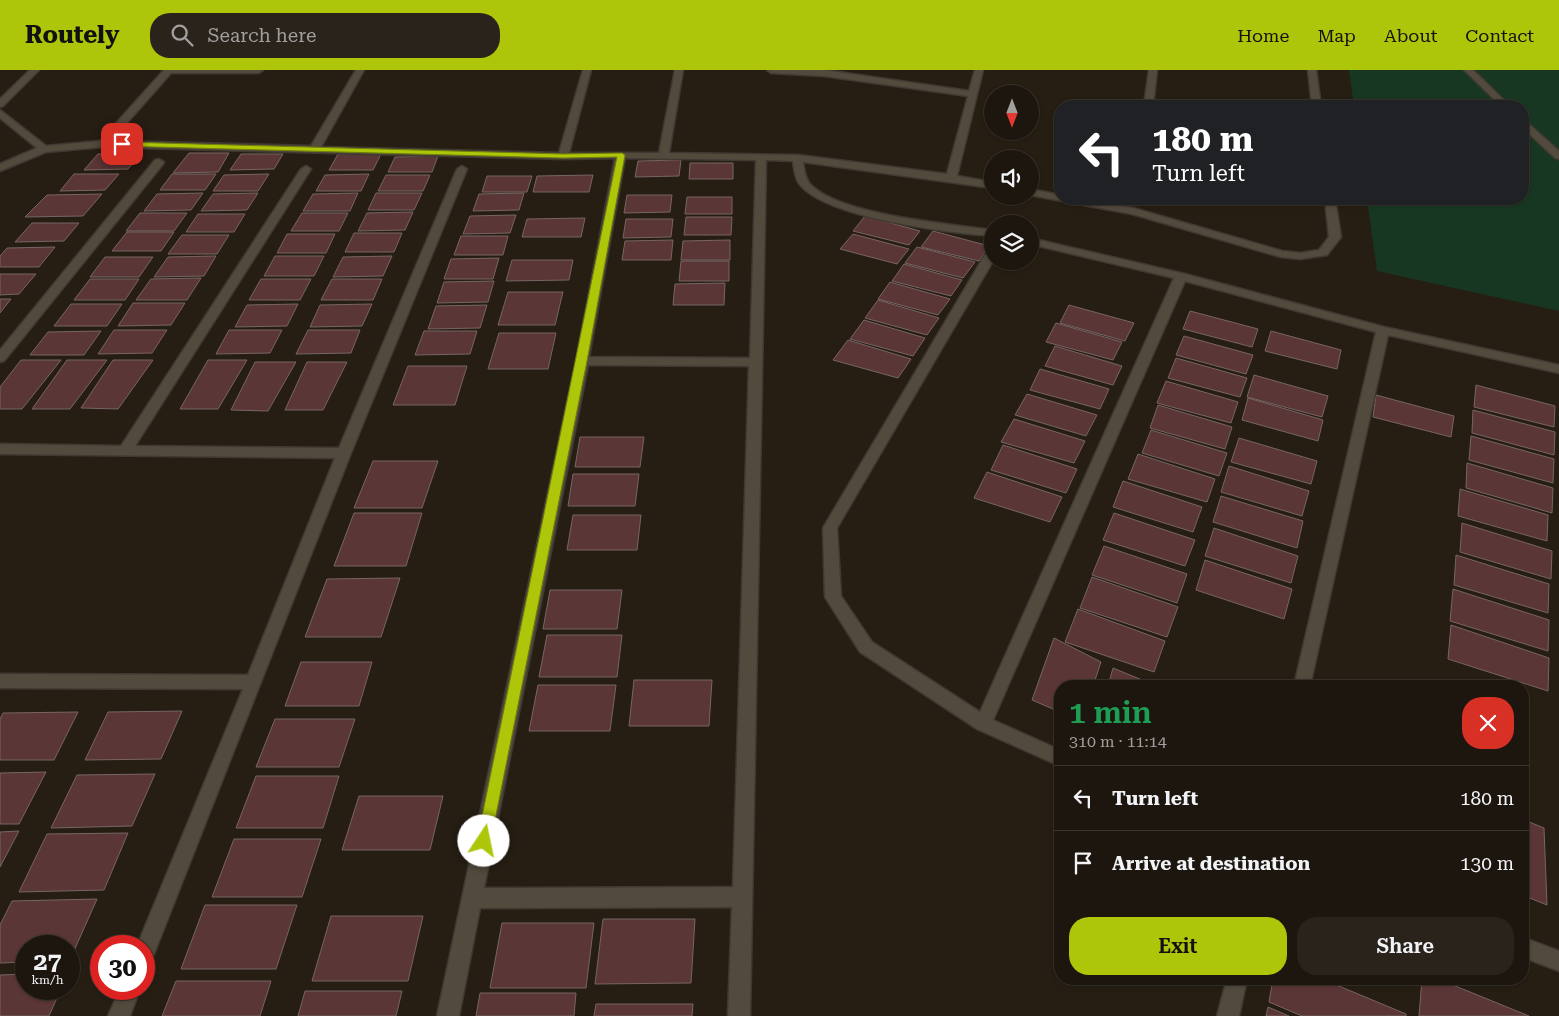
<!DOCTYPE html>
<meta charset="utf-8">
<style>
:root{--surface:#1c160e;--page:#29231c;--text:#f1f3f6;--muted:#a09f9e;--line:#3a352e;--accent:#aec60a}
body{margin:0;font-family:"Roboto Serif",serif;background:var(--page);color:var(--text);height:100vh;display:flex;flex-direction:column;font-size:19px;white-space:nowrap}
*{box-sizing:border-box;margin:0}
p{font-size:16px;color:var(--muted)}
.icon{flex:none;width:28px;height:28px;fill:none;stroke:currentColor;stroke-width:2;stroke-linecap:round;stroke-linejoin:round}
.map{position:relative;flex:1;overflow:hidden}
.side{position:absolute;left:1054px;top:610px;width:475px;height:305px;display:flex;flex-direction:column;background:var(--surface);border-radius:20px;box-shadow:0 1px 4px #0004,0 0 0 1px var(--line)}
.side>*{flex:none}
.top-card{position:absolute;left:1054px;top:30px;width:475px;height:105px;border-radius:20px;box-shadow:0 1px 4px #0004,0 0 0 1px var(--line);background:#202124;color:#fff;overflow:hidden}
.needle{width:32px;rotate:180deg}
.buttons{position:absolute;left:984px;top:15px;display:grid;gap:10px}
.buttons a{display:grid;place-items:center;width:55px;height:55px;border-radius:50%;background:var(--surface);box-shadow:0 1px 4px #0004,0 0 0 1px var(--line);font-size:25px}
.speed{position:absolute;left:15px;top:865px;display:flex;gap:10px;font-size:25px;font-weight:700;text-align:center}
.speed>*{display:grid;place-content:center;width:65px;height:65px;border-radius:50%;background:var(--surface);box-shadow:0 1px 4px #0004,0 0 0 1px var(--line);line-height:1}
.speed small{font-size:12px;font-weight:400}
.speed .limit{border:8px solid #d22;background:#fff;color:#111}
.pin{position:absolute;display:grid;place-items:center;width:42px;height:42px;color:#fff;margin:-21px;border-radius:10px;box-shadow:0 2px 8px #0006}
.me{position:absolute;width:55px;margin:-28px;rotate:11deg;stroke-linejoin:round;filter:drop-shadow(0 0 4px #0008)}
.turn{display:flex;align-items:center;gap:18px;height:105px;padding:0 15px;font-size:22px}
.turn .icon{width:65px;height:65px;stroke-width:2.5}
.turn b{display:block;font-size:35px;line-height:42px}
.round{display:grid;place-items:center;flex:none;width:52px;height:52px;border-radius:20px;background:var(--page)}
.summary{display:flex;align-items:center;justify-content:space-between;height:85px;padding:0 15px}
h1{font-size:30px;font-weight:600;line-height:38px;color:#1e9e55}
.primary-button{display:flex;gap:10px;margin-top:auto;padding:10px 15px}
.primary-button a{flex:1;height:58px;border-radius:20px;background:var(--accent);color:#111;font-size:20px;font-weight:600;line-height:58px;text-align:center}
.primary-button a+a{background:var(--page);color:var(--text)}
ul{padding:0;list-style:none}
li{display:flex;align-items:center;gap:15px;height:65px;padding:0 15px;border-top:1px solid var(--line)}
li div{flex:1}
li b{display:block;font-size:19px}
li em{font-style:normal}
header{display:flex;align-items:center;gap:30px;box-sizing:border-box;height:70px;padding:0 25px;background:var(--accent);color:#111}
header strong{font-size:24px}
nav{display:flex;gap:28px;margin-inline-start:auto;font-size:18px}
.search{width:350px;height:45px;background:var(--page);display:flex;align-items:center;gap:12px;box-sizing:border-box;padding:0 18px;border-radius:20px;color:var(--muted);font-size:19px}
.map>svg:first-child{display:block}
.green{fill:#183723}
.building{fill:#5b3636;stroke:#776565}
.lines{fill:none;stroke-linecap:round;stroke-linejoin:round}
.minor-casing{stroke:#3f3932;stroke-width:3}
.minor{fill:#534a3e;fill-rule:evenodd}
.route{fill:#aec60a;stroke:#718106}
</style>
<header>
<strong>Routely</strong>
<div class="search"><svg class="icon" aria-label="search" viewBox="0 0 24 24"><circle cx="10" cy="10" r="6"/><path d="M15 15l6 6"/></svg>Search here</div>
<nav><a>Home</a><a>Map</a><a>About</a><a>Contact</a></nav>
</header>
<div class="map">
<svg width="1559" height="946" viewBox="0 0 1559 946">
<rect width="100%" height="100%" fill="#261e13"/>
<path class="green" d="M1349,0H1559V241L1377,201L1367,129H1522V36H1354Z"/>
<g class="building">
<path d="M189,83H229L218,102L173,103Z"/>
<path d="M98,84H141L128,99L84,100Z"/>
<path d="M241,84H283L274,99L230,100Z"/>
<path d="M338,84H381L373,100H329Z"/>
<path d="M438,86L432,102H388L395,87Z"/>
<path d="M681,90L679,106L635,107L638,91Z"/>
<path d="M690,93H733V109H689Z"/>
<path d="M74,104H119L105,120L60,121Z"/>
<path d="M172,104H216L205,120H160Z"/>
<path d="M269,104L258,121H213L224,105Z"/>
<path d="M369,104L361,121H316L325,105Z"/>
<path d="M386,105H430L423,121H378Z"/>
<path d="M593,105L589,122H533L537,106Z"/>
<path d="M487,106H532L527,122H482Z"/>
<path d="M203,123L191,140L144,141L157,124Z"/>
<path d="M258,123L247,140L201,141L213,124Z"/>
<path d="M358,123L350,141H303L313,124Z"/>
<path d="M376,123H422L414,140H368Z"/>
<path d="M524,123L519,140L473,141L479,124Z"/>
<path d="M102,124L83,146L25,147L47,125Z"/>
<path d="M627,125H672L670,142L624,143Z"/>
<path d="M687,127H732V144H685Z"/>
<path d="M413,142L405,160L358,161L367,143Z"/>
<path d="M140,143H187L174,161H126Z"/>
<path d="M302,143H348L339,161H291Z"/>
<path d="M198,144H245L234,162H186Z"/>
<path d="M516,145L510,163L463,164L470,146Z"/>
<path d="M865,146L920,161L909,175L853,161Z"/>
<path d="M686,147H732L731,165H684Z"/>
<path d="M585,148L581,167H522L527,149Z"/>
<path d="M626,149H673L671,167L623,168Z"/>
<path d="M32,153H79L64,171L15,172Z"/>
<path d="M933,161L989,176L979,191L921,177Z"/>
<path d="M127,162H174L161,181H112Z"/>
<path d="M354,163H402L394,182H345Z"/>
<path d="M287,164H335L326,183H277Z"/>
<path d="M853,164L909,179L897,194L840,179Z"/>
<path d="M182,165H229L217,184H168Z"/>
<path d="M461,166H508L503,185H454Z"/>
<path d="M673,170L671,190H622L625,171Z"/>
<path d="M730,170V190H681L683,171Z"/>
<path d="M55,177L39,197H0V186L7,178Z"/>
<path d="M917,177L975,192L963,208L905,193Z"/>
<path d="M216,186L204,206L154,207L168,187Z"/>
<path d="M275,186H324L314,206H264Z"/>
<path d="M392,186L383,206L333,207L343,187Z"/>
<path d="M105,187H153L139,207H90Z"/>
<path d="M499,188L493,209H444L451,189Z"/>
<path d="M512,190H573L569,210L506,211Z"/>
<path d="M681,191H729V211H679Z"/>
<path d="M904,194L962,210L951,226L892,211Z"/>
<path d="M0,204H36L19,224L0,225Z"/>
<path d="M201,208L187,230H136L151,209Z"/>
<path d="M90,209H139L125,230H74Z"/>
<path d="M261,209H311L300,230H249Z"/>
<path d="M332,209H382L373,230H321Z"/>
<path d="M494,211L488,232L437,233L444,212Z"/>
<path d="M890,212L950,229L938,245L878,229Z"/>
<path d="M725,213L724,235H673L675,214Z"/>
<path d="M508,222H563L555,255H498Z"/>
<path d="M0,229H11L0,243Z"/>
<path d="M878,230L939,248L927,265L865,248Z"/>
<path d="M133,233H185L171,255L118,256Z"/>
<path d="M71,234H122L107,256H54Z"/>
<path d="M298,234L287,256L235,257L247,235Z"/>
<path d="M372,234L362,256L310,257L320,235Z"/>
<path d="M487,235L480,258L428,259L436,236Z"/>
<path d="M1069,235L1134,253L1125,271L1060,253Z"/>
<path d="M1190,241L1258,259L1252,277L1183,259Z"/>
<path d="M864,250L925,268L913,286L850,269Z"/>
<path d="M1056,253L1122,272L1113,290L1046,272Z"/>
<path d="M114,260H167L152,283L98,284Z"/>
<path d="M229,260H282L270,283L216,284Z"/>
<path d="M308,260H360L351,283L296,284Z"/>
<path d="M101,261L84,285H30L48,262Z"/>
<path d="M424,261H477L470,284L415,285Z"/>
<path d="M1271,261L1341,280L1337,299L1265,281Z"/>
<path d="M499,263H556L548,299H488Z"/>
<path d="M1184,266L1253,285L1246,304L1176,285Z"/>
<path d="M848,270L911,289L898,308L833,290Z"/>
<path d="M1055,276L1122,296L1113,315L1045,296Z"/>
<path d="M1176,288L1247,308L1240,327L1168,308Z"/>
<path d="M21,290H61L22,339H0V317Z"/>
<path d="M67,290H107L70,339H32Z"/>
<path d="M113,290H153L118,339L81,338Z"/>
<path d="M208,290H247L218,339H180Z"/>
<path d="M255,292H296L268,341L231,340Z"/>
<path d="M307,292H347L323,340H285Z"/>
<path d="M408,296H467L455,335H393Z"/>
<path d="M1040,299L1109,319L1100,339L1030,320Z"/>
<path d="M1254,305L1328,326L1322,347L1247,327Z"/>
<path d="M1166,311L1238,332L1231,353L1157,333Z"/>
<path d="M1476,315L1555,336L1554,357L1474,337Z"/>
<path d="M1027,324L1097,345L1086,366L1015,345Z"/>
<path d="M1376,325L1454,346L1451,367L1373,347Z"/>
<path d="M1248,328L1323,350L1318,371L1242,350Z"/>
<path d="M1158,335L1232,357L1225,379L1150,358Z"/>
<path d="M1473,340L1555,362L1554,385L1472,363Z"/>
<path d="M1014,349L1085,371L1074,393L1001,372Z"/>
<path d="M1151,360L1227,383L1219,406L1142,383Z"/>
<path d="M1471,366L1554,389L1553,413L1469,390Z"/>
<path d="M580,367H644L640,397H575Z"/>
<path d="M1239,368L1317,391L1311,414L1231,392Z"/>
<path d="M1003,375L1077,399L1066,423L991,400Z"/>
<path d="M1138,384L1215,409L1207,432L1128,409Z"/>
<path d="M373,391H438L422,438H354Z"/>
<path d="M1467,393L1553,418L1552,443L1466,418Z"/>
<path d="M1229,396L1309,421L1302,446L1221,422Z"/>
<path d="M987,402L1062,427L1050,452L974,428Z"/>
<path d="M573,404H639L635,436H568Z"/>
<path d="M1123,411L1202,437L1193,462L1113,437Z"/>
<path d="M1460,419L1548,445L1547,471L1458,446Z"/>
<path d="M1221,426L1303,451L1297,478L1213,452Z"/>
<path d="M354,443H422L406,496H334Z"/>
<path d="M1114,443L1195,470L1185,496L1103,470Z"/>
<path d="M573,445H641L637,480H567Z"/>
<path d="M1462,453L1552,481L1551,509L1460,482Z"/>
<path d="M1214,458L1298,486L1291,513L1205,486Z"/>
<path d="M1104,476L1187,504L1177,533L1092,505Z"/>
<path d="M1456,485L1549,514L1548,543L1454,515Z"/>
<path d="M1205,490L1292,519L1284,549L1196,520Z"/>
<path d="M1092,507L1178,537L1167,567L1080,538Z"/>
<path d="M400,508L381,567H305L327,509Z"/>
<path d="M1453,519L1549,550L1548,581L1450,551Z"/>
<path d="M550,520H622L617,559H543Z"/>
<path d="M1078,539L1165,571L1154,602L1065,572Z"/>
<path d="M1451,555L1549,588L1548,621L1448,589Z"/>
<path d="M547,565H622L617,607H539Z"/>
<path d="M1054,568L1101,592L1093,616H1060V642L1032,630Z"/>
<path d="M301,592H372L359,636H285Z"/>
<path d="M1113,598L1147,612L1146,616H1108Z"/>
<path d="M634,610H712L709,656H629Z"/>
<path d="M538,615H616L610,661H529Z"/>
<path d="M182,641L161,689L85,690L108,642Z"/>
<path d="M78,642L54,690H0V649L3,643Z"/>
<path d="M275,649H355L339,697H256Z"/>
<path d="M46,702L19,754H0V703Z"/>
<path d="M155,704L132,756L51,758L77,705Z"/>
<path d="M256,706H339L323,758H236Z"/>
<path d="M359,726H443L430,780H342Z"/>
<path d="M1522,749L1544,758L1547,835L1522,825Z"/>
<path d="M19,761L0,797V762Z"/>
<path d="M128,763L104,820L19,822L47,764Z"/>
<path d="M234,769H321L302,827H212Z"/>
<path d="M97,829L69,892V876H26V892L0,893V855L12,831Z"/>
<path d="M205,835H297L276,899H181Z"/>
<path d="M331,846H423L408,911H312Z"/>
<path d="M603,849H695L691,913L595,914Z"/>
<path d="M502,853H594L586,918H490Z"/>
<path d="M26,904V919H61L49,946H0V905Z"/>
<path d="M1273,909H1322L1406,944V946H1302L1269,932Z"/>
<path d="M1422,909H1438L1529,946H1419Z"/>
<path d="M176,911H271L260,946H162Z"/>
<path d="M305,921H402L396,946H298Z"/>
<path d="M480,923H576L574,946H476Z"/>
<path d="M596,934H693L692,946H594Z"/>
<path d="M1268,937L1289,946H1266Z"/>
</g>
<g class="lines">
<defs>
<g id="minor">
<path d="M30,0H39L3,36L0,37V29Z"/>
<path d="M164,0H263L259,3H171L111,71L311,76L356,0H364L321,77L559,83L583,0H591L569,83H659L675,0H683L669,83L798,85L947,104L968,26L824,6L771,3L767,0H824L969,21L975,0H983L957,106L992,112V118L803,92C804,99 805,108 810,114C839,145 949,154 992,160V166C950,163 829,148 801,116C795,110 794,99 793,91L766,90L750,946H728L732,837L480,838L459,946H437L576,291L615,88L563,89L103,77L46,82L0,101V94L37,78L0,48V40L46,76L100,71ZM625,88L756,90L750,288L589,287ZM588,295L749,296L733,817L484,818Z"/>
<path d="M1149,0H1157L1153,36H1144Z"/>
<path d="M1308,0H1316L1321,36H1312Z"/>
<path d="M1464,0H1473L1510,36H1501Z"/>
<path d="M1522,48L1559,81V89L1555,88L1522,57Z"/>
<path d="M159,89L164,92L163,94L4,291L0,292V280L155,90Z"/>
<path d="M306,96L311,99L135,376L339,378L457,99L462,96L467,99L351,383L154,884L151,891L144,894V876H137L243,619L0,618V604L248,605L335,388L0,384V374L121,376L301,99Z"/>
<path d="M1030,119L1060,125V129H1082L1133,138L1282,181L1300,183L1319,180L1329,167L1325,129H1335L1341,167L1327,185L1300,189L1281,187L1132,144L1030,125Z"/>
<path d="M1030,168L1185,204L1384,257L1559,295V303L1388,265L1310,616H1294L1376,262L1185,211L993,650L1060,680V696L977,659L860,582L825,527L823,458L986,183L992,180L993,191L837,458L841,526L872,572L980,642L1174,208L1030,174Z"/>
<path d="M1522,867L1559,881V901L1522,887Z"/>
<path d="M1227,909H1247L1239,946H1217Z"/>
<path d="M120,919H140L130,946H108Z"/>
</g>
</defs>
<use href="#minor" class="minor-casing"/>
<use href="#minor" class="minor"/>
</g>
<path class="route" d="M122,72L563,84L622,83L625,85L587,291L490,775L484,777L479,775L477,771L617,87L563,88L119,76L118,74Z"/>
</svg>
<div class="buttons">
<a><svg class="needle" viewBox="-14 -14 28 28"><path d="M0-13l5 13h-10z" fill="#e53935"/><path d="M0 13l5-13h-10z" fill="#a09f9e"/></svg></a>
<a><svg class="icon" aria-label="sound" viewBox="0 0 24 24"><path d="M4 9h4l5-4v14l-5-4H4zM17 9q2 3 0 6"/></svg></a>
<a><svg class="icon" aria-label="layers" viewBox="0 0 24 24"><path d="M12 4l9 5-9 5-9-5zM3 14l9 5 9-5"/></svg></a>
</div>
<div class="speed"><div>27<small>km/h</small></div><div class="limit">30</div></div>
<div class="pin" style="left:122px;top:74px;background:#d93025"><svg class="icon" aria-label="arrive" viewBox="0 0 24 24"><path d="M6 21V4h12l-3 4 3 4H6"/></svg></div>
<svg class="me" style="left:484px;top:771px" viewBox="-20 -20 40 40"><circle r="19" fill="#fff"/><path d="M0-13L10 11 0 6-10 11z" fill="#aec60a"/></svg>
<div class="top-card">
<div class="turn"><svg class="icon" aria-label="left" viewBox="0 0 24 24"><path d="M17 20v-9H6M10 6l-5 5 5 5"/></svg><div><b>180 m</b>Turn left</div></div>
</div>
<section class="side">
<div class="summary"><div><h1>1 min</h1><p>310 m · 11:14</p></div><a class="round" style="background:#d93025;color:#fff"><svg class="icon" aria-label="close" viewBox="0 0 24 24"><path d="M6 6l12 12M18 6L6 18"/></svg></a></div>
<ul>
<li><svg class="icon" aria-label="left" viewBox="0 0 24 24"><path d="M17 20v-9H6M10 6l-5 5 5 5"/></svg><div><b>Turn left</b></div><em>180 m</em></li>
<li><svg class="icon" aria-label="arrive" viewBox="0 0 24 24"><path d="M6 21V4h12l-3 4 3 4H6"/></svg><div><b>Arrive at destination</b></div><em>130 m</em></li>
</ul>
<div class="primary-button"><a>Exit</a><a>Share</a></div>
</section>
</div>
